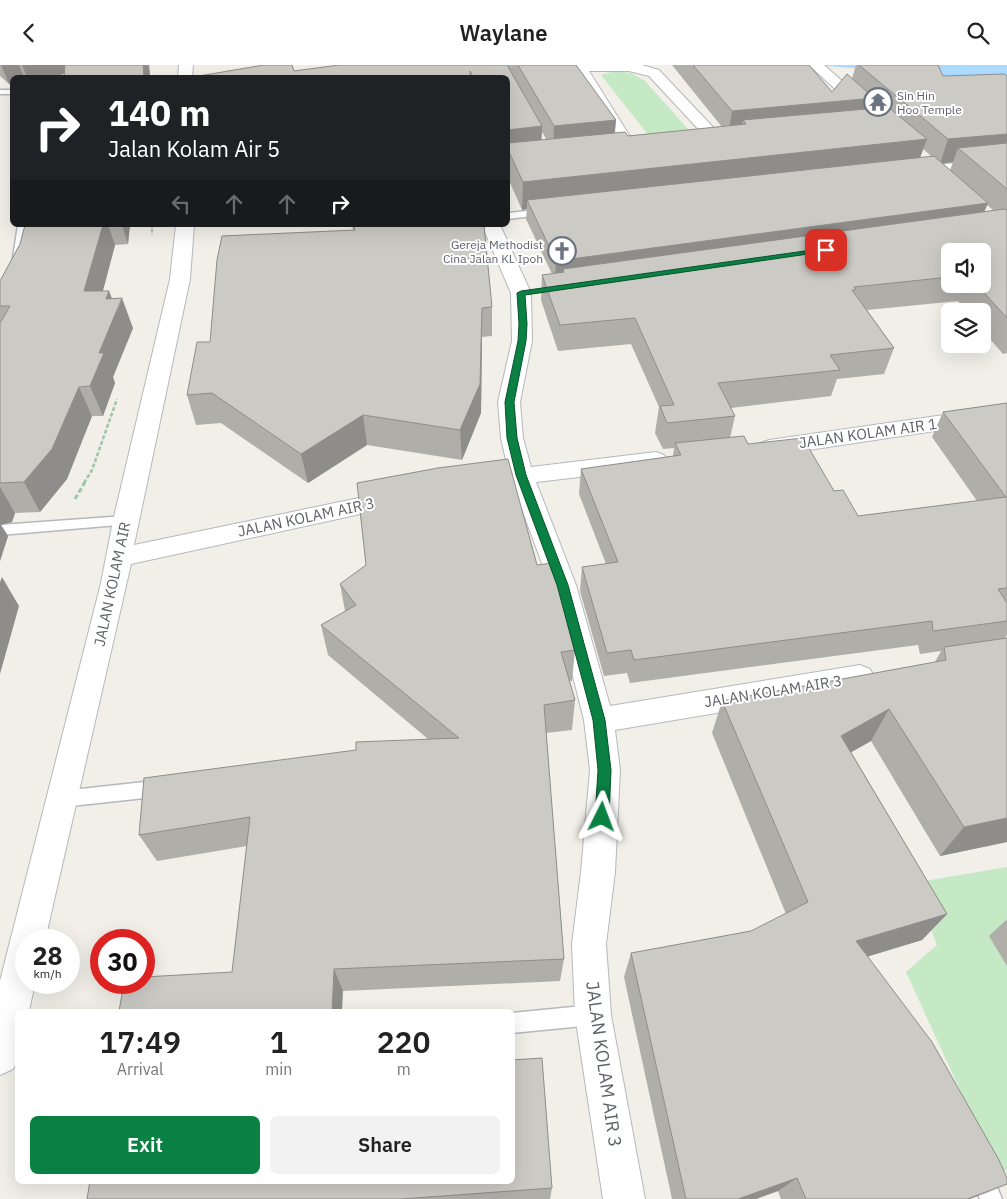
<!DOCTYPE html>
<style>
:root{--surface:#fff;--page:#f2f2f2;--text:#222;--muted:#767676;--accent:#0b8043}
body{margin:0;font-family:"IBM Plex Sans",sans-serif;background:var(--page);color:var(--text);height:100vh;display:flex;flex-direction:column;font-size:19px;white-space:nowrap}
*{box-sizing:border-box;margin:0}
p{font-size:16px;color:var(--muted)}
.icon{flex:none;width:28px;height:28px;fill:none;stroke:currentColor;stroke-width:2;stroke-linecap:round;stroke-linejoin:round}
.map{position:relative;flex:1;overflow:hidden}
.details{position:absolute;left:15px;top:944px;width:500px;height:175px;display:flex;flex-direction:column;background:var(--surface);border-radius:8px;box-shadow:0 5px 20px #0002}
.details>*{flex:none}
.hud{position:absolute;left:10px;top:10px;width:500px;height:152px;border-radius:8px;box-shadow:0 5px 20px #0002;background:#202124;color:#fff;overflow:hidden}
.controls{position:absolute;left:941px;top:178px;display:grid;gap:10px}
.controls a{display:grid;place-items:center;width:50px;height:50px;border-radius:8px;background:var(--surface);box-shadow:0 5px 20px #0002;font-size:25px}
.speed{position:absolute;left:15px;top:864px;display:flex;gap:10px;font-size:25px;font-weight:700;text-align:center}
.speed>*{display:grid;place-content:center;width:65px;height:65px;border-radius:50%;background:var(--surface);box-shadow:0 5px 20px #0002;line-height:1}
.speed small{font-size:12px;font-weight:400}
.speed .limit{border:8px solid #d22;background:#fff;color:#111}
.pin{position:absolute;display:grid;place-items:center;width:42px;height:42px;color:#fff;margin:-21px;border-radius:10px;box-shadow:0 2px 8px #0006}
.me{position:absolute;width:55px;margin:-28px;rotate:3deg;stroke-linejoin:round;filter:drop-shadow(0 0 4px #0008)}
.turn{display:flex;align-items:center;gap:18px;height:105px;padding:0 15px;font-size:22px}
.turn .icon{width:65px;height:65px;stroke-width:2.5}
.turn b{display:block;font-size:35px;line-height:42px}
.lanes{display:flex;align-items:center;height:48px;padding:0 15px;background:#0003;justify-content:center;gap:25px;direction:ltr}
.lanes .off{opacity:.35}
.eta{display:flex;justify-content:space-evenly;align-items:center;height:85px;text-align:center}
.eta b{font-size:30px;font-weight:600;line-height:35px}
.button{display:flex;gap:10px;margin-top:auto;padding:10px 15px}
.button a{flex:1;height:58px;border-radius:8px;background:var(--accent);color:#fff;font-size:20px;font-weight:600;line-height:58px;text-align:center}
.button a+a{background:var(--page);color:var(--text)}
header{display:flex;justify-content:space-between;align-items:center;height:65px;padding:0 15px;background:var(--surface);font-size:22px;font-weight:600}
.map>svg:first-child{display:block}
.green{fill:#c5e8c5}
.water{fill:#aadaff}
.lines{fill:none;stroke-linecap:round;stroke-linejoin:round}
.lane-casing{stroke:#b5b8bc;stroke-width:3}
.street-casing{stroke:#b5b8bc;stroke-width:2}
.path-far2{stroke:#9cc7a9;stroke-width:2;stroke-dasharray:3 1;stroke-linecap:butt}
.path-far1{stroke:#9cc7a9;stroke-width:2.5;stroke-dasharray:4 2;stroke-linecap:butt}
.path{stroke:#9cc7a9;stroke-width:3;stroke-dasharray:5 2.5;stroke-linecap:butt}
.lane{fill:#fff;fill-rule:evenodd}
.street{fill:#fff;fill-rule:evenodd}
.wall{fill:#afaea9;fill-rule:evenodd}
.shaded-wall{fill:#8f8d8a}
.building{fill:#cccac5;stroke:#8f8d8a}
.route{fill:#0b8043;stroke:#07532c}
.labels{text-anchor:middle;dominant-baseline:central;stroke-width:4;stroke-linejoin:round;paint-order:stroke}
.far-worship-label{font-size:12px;fill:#5b616d;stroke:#fff;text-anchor:start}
.street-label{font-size:15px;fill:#5f6368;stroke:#fff}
.near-street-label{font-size:18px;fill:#5f6368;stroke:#fff}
</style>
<header><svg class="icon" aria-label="back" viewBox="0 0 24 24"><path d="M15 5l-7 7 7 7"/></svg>Waylane<svg class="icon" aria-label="search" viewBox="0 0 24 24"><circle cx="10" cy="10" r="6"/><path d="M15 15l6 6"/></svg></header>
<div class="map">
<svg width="1007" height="1134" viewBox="0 0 1007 1134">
<rect width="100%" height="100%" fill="#f1efe8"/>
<g class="green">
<path d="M615,6L631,8L645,16L696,73L649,71L601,10Z"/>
<path d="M1007,802V1105L998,1108L906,907L937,880L913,818Z"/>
</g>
<path class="water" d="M813,0H1007V30L893,6Z"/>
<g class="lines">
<defs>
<g id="lane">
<rect x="0" y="25" width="12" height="4"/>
<path d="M1007,93V99L926,107L922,104L926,101Z"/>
<path d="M546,144L549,145V149L508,154V148Z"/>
<path d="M18,160H28L22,199L17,202L12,199Z"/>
<path d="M125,451L130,453L132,456L130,459L0,470V460Z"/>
<path d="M163,715L169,718L172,723L169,728L163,731L62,742L56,739L53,734L56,729L62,726Z"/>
<path d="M593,940L600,943L603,950L600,957L593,960L512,968V948Z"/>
<path d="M980,1097L988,1100L1002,1134H980L969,1108L972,1100Z"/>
</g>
<g id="street">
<path d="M179,0H193L192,12H178Z"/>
<path d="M577,0H642L659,5L727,77L719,82L713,80L649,11L629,6H589L639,86L637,89H625L574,4Z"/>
<path d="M809,0H824L870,41L872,44L870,47H860Z"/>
<path d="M176,160H194L190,214L134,480L397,425L406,427L409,433L406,439L397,441L131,499L45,875H26V918H35L29,946H18V994L13,1004L0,1010V916L101,518L113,456L170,214Z"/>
<path d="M482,160H500L531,228L532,276L520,337L523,373L531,402L656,387L664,390L668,395L664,400L656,403L536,417L576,520L610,641L860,600L870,604L874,612L870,620L860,624L615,665L620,705L615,807L606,879L611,950L645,1134H603L575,950L572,879L581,807L590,705L584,655L550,520L513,420L503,421L495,419L491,413L495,407L508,404L501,373L498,337L512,276L511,228Z"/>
<path d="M1007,341V355L769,391L761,388L757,383L761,378L769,375Z"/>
</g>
</defs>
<use href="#lane" class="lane-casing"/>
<use href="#street" class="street-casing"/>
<path class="path-far2" d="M152,160V169"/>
<path class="path-far1" d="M84,418L92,405L117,334"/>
<path class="path" d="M75,434L85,417"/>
<use href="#lane" class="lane"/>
<use href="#street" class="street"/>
</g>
<g class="wall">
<path d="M0,0H149L150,12H64V9L52,12H12L9,19L0,11Z"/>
<path d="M507,0H576L616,55L615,68L628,71L722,62L672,0H809L832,27L852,14L856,0H938L943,11H1007V288L1003,289L982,265V246H967L958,236L867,245L894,283L884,309L837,314L831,331L731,343L735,351L730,373L748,379L834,426L858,451L977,436L932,372L943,347L1007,338V570L1005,573H1007V777L940,791L871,676L851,687L947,849L922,875L868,891L970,1134H781L778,1126L756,1134H672L624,912L631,888L751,866L786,849L712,668L722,636L935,597L941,586L920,589L918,580L630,618L627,608L604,611L580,526L582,502L606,499L579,429L581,404L673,391L674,383L663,384L655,368L659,342L631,279L558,286L541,235L542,210L552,209L526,154L527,144L522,145L508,113V12H193L294,6L507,1ZM542,67L546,74L541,75ZM923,84L931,91L920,93ZM953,97L950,105L942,98ZM987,140L993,145L984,147ZM950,186L982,219H950Z"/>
<path d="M25,160H130L128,179L115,180L103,226H109L112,234L133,263L113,312L115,318L103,351H92L67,414L40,447L15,448L12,457L1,460L8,471L0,496V216L20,179Z"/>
<path d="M352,160H484L492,242V271L482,272L481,348L462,395L367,380L308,418L221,358L196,360L187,330L210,277L353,166Z"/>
<path d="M537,500L575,585L572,616H569L575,635L572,665L546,668L564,894L560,916L343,926L232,907L247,781L157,796L139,770L356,685L428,674L328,590L321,560L345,546L340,519Z"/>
<path d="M1007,855V901L989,871L1005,856Z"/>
<path d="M552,1123L550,1134H87Z"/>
</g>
<g class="shaded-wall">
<path d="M1,0H19L24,12H12V18L9,19Z"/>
<path d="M22,0H73L75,6L52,12H27Z"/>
<path d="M143,0H149L150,12H144Z"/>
<path d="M874,33L868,57L743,55L741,68L728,70L732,46Z"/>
<path d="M616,55L613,81L553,87L554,61Z"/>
<path d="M542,61L541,88L508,85V65Z"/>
<path d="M1007,69V92L958,83L953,97L940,99L948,74Z"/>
<path d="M927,74L917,101L527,135V144L522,145L523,117Z"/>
<path d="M988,138L980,157L563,204L562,214L555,215L556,196Z"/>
<path d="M103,160H108L115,180L95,255L84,226Z"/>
<path d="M122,160H130L128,179Z"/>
<path d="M109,226L117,247L122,233L133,263L113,312L115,318L103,351L90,321L99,288L106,234Z"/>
<path d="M482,243V272L481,348L462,395L460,365Z"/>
<path d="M79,322L92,351L67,414L40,447L24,417Z"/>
<path d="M363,350L367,380L308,418L301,389Z"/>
<path d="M0,422L15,448L12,457L1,460L8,471L0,496Z"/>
<path d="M2,512L19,541L0,609V517Z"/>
<path d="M889,644L871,676L825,702L841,671Z"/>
<path d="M1007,753V777L940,791L964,762Z"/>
<path d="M947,849L922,875L837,901L856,876Z"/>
<path d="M334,904L343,926L342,946H332Z"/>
<path d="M797,1113L778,1126L756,1134H738Z"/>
<path d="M1007,1120L970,1134H967Z"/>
</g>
<g class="building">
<path d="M65,0H143L144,12H64Z"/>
<path d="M264,0H292L294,6L339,0H507L542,61L508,65V12H473L470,6V12H193Z"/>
<path d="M518,0H576L616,55L554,61Z"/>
<path d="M693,0H809L832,27L847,9L874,33L732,46Z"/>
<path d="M859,0H938L943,11L1004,9L1007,11V69L948,74Z"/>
<path d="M888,42L927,74L523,117L508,85V77V78L625,67L628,71L746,59L743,55Z"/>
<path d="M1007,78V124L958,83Z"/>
<path d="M934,91L988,138L556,196L527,135Z"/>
<path d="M1004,144L1007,145V253L976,219H982V186H950V212L854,222L856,225H852L894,283L830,290L840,305L718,318L735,351L667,358L660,341L674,340L635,253L560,260L542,210L564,207L563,204Z"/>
<path d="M25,160H103L84,226H109L106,234L122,233L99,288H104L90,321L79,322L52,384L24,417L0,418V258L10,241H0V216L20,179Z"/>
<path d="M354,160H484L492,242L482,243L480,319L460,365L363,350L301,389L212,328L187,330L197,277H210L217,195L222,171L355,165Z"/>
<path d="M1007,338V523L998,524L1007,538V556L933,566L932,556L634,595L631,585L607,588L582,502L618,497L581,404L681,390L675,378L744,371L748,379L803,373L834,426L843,425L858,451L1006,432L943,347Z"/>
<path d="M508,394L537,500L552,498L575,585L561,587L575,635L544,640L564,894L334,904L332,946H119L124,918H144V912L232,907L250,752L139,770L144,713L356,685V677L459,673L321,560L356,540L340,519L366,500L357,418L438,403Z"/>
<path d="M1007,573V753L964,762L889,644L841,671L947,849L856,876L932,977L999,1095L1007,1113V1119L967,1134H806L797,1113L738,1134H686L631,888L751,866L808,837L722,636L946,595L944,582Z"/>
<path d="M542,993L552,1123L401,1134H87L90,1116H512V995Z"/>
</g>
<path class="route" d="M826,183H829V186L525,230L527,259L526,276L514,337L517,373L526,410L568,520L605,655L611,705L609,752L607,756L602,758L597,756L595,752L598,705L593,655L557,520L516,410L507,373L505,337L518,276L519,259L517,228L521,226Z"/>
<defs>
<symbol id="temple-ring" viewBox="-11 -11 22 22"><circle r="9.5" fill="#fff" stroke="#6b7280" stroke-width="1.5"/><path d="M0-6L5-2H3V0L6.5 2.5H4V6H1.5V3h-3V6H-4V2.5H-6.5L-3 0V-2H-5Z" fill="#6b7280"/></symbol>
<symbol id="church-ring" viewBox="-11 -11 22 22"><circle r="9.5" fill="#fff" stroke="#6b7280" stroke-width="1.5"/><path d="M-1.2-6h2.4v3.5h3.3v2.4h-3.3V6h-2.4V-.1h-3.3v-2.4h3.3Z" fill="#6b7280"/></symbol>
</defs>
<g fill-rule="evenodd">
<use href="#temple-ring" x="862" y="21" width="32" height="32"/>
<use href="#church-ring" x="546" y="170" width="32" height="32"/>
</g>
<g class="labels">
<g class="far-worship-label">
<text x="897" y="30">Sin Hin<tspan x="897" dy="14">Hoo Temple</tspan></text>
<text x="543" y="179" text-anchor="end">Gereja Methodist<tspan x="543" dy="14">Cina Jalan KL Ipoh</tspan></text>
</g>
<g class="street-label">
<text transform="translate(868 368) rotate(-8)">JALAN KOLAM AIR 1</text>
<text transform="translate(306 452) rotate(-12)">JALAN KOLAM AIR 3</text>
<text transform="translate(112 519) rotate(-78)">JALAN KOLAM AIR</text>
<text transform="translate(773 626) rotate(-9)">JALAN KOLAM AIR 3</text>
</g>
<g class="near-street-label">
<text transform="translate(604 999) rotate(82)">JALAN KOLAM AIR 3</text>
</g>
</g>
</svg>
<div class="controls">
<a><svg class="icon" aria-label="sound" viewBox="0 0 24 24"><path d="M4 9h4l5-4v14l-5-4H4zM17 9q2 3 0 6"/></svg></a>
<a><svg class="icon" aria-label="layers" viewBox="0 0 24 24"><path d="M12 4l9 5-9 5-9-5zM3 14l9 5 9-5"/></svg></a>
</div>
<div class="speed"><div>28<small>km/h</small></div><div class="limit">30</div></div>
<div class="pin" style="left:826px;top:185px;background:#d93025"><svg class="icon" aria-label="arrive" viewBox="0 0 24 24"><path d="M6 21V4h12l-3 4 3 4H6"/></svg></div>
<svg class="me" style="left:602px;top:752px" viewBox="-20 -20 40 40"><path d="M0-17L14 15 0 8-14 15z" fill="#0b8043" stroke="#fff" stroke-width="4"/></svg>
<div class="hud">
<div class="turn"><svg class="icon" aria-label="right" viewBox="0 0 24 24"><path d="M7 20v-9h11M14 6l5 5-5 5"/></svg><div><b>140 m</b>Jalan Kolam Air 5</div></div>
<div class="lanes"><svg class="icon off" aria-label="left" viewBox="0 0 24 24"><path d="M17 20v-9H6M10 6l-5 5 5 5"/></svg><svg class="icon off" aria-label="ahead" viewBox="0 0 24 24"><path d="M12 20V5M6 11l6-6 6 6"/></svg><svg class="icon off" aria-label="ahead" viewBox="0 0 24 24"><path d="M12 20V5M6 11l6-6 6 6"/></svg><svg class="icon" aria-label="right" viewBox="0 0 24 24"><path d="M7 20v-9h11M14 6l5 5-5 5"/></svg></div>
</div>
<section class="details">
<div class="eta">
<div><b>17:49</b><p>Arrival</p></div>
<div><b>1</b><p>min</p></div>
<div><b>220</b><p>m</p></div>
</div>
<div class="button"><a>Exit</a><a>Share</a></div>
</section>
</div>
